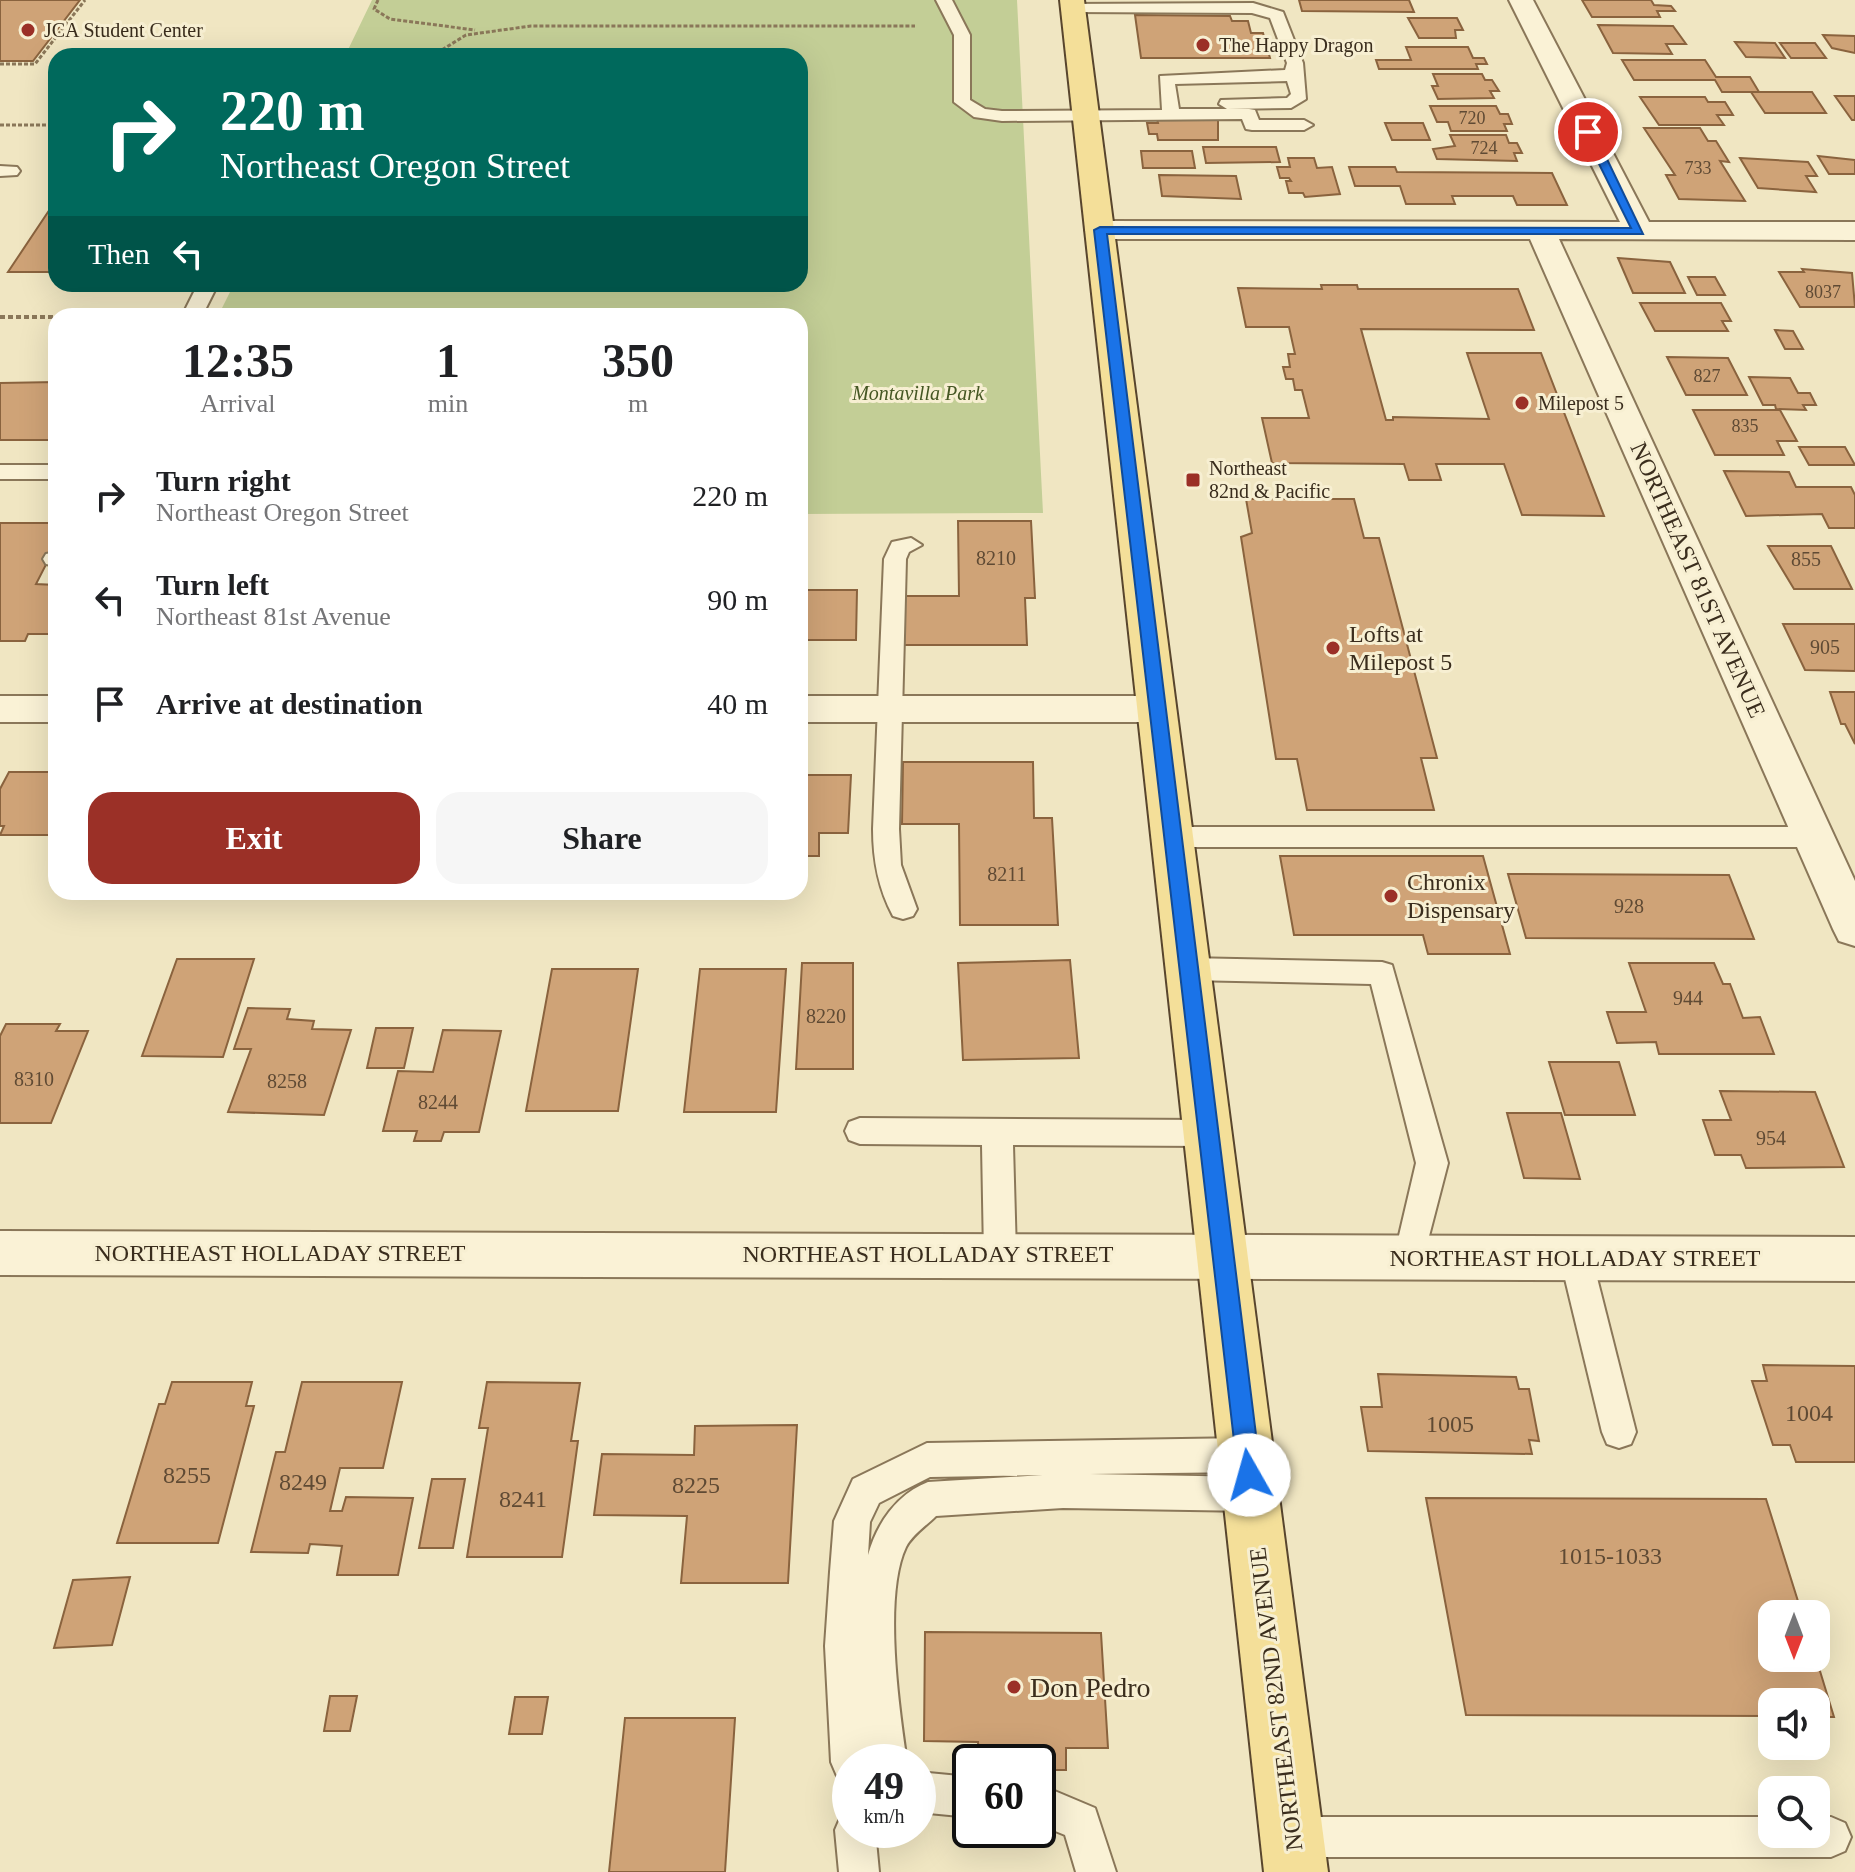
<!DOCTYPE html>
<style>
:root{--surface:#fff;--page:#f6f6f6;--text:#202124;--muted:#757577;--accent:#9b3027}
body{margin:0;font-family:Georgia,serif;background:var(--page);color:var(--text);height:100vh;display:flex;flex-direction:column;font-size:30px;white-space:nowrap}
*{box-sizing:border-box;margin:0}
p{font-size:26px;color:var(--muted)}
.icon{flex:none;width:44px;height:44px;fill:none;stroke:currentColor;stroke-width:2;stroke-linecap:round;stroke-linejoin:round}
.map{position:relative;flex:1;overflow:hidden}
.drawer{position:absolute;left:48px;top:308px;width:760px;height:592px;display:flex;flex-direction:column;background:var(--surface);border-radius:24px;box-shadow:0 8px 32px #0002}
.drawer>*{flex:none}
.banner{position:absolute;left:48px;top:48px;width:760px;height:244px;border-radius:24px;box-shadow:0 8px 32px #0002;background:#00695c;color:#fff;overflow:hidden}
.needle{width:52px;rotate:180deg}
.buttons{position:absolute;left:1758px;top:1600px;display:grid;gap:16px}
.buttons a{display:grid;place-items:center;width:72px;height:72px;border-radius:16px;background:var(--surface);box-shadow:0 8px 32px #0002;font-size:40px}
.speed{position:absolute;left:832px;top:1744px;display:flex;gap:16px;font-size:40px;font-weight:700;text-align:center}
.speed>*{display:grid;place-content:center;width:104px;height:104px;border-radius:50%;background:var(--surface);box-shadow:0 8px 32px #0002;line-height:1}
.speed small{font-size:20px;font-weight:400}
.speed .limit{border:4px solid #111;border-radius:12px;background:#fff;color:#111}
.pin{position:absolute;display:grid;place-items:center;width:68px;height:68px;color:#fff;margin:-34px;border:4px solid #fff;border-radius:50%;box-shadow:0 2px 8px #0007}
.me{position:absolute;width:88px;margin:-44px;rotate:353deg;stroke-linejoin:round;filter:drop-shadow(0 0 6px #0008)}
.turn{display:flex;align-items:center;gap:28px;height:168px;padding:0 40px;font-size:36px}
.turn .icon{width:104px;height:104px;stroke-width:2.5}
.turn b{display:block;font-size:56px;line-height:68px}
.then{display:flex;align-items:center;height:76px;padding:0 40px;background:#0003;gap:16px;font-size:30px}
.eta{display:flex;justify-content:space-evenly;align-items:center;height:136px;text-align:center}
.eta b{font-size:48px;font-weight:700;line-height:56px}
.action{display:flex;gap:16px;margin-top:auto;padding:16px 40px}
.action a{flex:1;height:92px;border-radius:24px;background:var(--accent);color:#fff;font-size:32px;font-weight:700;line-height:92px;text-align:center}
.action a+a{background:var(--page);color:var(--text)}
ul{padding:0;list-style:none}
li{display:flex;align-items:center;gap:24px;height:104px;padding:0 40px}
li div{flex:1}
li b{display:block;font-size:30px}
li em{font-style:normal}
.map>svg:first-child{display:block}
.green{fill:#c3ce96}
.building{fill:#cfa377;stroke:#8a633e;stroke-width:2}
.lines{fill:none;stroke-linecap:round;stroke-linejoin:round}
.service-casing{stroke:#8a7759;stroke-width:4}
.minor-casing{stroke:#8a7759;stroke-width:4}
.primary-casing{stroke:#58452d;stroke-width:4}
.path-far1{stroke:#8a7759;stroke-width:3;stroke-dasharray:4 2;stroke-linecap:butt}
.path{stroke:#8a7759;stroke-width:4;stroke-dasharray:5 3;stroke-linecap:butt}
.service{fill:#faf2d6;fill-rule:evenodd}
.minor{fill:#faf2d6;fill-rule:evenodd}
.primary{fill:#f4df99;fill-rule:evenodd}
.route{fill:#1a73e8;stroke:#114b97;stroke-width:2}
.poi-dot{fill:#9b3027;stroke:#f7efd2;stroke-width:3}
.labels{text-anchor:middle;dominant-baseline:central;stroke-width:6;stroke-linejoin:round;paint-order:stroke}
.far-number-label{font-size:18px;fill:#5f4a34}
.far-poi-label{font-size:20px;fill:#3a2d1d;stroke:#f7efd2;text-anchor:start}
.far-park-label{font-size:20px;font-style:italic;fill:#455723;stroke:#f7efd2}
.number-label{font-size:20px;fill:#5f4a34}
.street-label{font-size:24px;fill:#3a2d1d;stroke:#f7efd2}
.poi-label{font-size:24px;fill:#3a2d1d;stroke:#f7efd2;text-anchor:start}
.near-number-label{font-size:24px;fill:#5f4a34}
.near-poi-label{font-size:28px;fill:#3a2d1d;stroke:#f7efd2;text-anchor:start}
</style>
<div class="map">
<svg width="1855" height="1872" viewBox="0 0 1855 1872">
<rect width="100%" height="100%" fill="#f0e6c2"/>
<path class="green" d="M372,0H1017L1043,513L800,514V316H218L234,284H800V56H345Z"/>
<g class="building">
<path d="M0,0H80L33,61H0Z"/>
<path d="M1299,0H1409L1414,12L1302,11Z"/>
<path d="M1582,0H1651L1654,5L1671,6L1675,11H1657L1660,17H1592Z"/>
<path d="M1135,15L1230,16L1232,21H1248L1251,33H1263L1270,58H1141Z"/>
<path d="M1408,18H1457L1463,30H1455L1456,38H1419Z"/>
<path d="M1598,25L1673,26L1686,44H1666L1672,54L1613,53Z"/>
<path d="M1823,35L1855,36V53L1832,48Z"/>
<path d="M1735,42L1775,43L1785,58L1746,57Z"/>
<path d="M1780,43H1815L1826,58H1791Z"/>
<path d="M1406,47H1468L1473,58H1484L1487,64H1476L1478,69H1379L1376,60H1411Z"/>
<path d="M1622,60H1705L1716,77H1750L1759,92H1722L1715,80H1634Z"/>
<path d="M1433,74H1482L1485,80H1492L1499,91H1490L1494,98L1438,99L1432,86H1438Z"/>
<path d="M1751,92H1812L1826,113H1765Z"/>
<path d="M1835,96H1855V120H1852Z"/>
<path d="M1640,97H1705L1708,102H1725L1733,115H1717L1724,125H1659Z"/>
<path d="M1430,106H1496L1500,114H1508L1512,124H1504L1507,131H1451L1448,122H1437Z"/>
<path d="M1157,119H1218V140H1158L1157,134H1149L1147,123H1158Z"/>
<path d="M1385,123H1423L1430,140H1392Z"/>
<path d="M1644,128H1700L1708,141H1716L1729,162L1720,161L1745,201L1679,199L1666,175H1675Z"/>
<path d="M1450,135H1506L1509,143H1517L1522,153H1514L1517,161L1437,159L1433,149L1455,146Z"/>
<path d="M1203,147H1276L1280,162L1206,163Z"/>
<path d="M1141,151H1192L1195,168H1143Z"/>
<path d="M1818,156L1855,160V174H1829Z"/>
<path d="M1288,158H1314L1317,168L1332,167L1340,194L1305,197L1303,193H1289L1286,181H1291L1289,178H1280L1277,167H1290Z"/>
<path d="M1740,158L1808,162L1817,176H1806L1816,192L1758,188Z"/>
<path d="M1349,167H1395L1397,172L1552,173L1567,205H1517L1513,196H1452L1455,204H1406L1400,186H1355Z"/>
<path d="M1159,175L1236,176L1241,199L1162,196Z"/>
<path d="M56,200V272H8Z"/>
<path d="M1618,258L1670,262L1685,293H1633Z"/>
<path d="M1802,269L1852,273L1855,307H1800L1779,272H1804Z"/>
<path d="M1688,277H1715L1725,295H1697Z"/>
<path d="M1321,285H1357L1358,289H1518L1534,330L1361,329L1386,420H1393V417L1489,419L1467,353H1541L1604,516L1522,515L1504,464H1436L1441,480H1409L1404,464L1272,463L1262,418H1309L1302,390H1295L1293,379H1286L1283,367H1290L1288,354H1295L1289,327H1246L1238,288L1322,289Z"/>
<path d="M1640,303H1721L1731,321H1722L1728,331H1655Z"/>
<path d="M1775,330L1793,331L1803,349H1785Z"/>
<path d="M1667,357L1728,358L1747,395H1686Z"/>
<path d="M1749,377L1790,378L1798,393H1810L1816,405H1803L1806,410L1776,409L1775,405H1763Z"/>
<path d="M0,383L56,382V440H0Z"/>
<path d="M1693,410H1780L1797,441H1777L1784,455H1715Z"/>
<path d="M1799,447H1845L1855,465H1809Z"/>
<path d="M1724,471L1789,472L1796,487H1851L1855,495V528H1829L1822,514L1746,516Z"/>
<path d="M1246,499H1354L1364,538H1379L1437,758H1421L1434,810H1307L1297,759H1276L1241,537L1252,533Z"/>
<path d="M958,521H1031L1035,598H1025L1027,645H904V596H959Z"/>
<path d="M0,523H55L50,535L56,536V545L36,584L56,585V625L51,634H28L25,641H0Z"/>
<path d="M1768,546H1831L1852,589H1794Z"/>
<path d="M800,590H857L856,640H800Z"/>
<path d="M1783,624H1855V671L1805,670Z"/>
<path d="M1830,692H1855V744L1845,724H1841Z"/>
<path d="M903,762H1033L1034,818H1052L1058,925H960L959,824H902Z"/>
<path d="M9,772H56V835H0L4,826H0V789Z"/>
<path d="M800,775H851L848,833H819V856H800Z"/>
<path d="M1280,856H1483L1510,954H1428L1423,935H1294Z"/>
<path d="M1508,874L1729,875L1754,939L1526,938Z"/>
<path d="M177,959H254L223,1057L142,1056Z"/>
<path d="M1070,960L1079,1058L963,1060L958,963Z"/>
<path d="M802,963H853V1069H796Z"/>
<path d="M1629,963H1714L1723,984H1730L1743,1018L1760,1017L1774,1054H1659L1656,1042L1617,1043L1607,1012H1646Z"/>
<path d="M552,969H638L618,1111H526Z"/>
<path d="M700,969H786L776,1112H684Z"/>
<path d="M248,1008L290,1009L287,1019L314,1021L312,1029L351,1030L324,1115L228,1112L251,1049H234Z"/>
<path d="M6,1024H60L56,1031H88L51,1123H0V1036Z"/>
<path d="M376,1028H413L404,1068H367Z"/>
<path d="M443,1030L501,1031L479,1132H444L441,1141H414L417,1131H383L398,1071L433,1072Z"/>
<path d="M1549,1062H1619L1635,1115H1565Z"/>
<path d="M1720,1091L1815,1092L1844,1167L1746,1168L1741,1155H1715L1703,1120H1731Z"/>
<path d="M1507,1113H1561L1580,1179L1524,1178Z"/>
<path d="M1763,1365L1855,1366V1462H1796L1790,1445H1773L1752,1381H1767Z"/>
<path d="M1378,1374L1516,1377L1519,1389H1529L1539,1441L1529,1440L1532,1454L1368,1451L1361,1407H1382Z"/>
<path d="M172,1382H252L246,1406H254L218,1543H117L159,1404H165Z"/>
<path d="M302,1382H402L383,1468H340L330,1511H342L346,1497L413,1498L398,1575H337L342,1546L310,1544L308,1553L251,1552L276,1452H285Z"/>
<path d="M487,1382L580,1383L571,1441H578L562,1557H467L488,1428H479Z"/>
<path d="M797,1425L788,1583H681L687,1516L594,1515L602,1454L694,1455L695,1426Z"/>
<path d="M432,1479H465L453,1548H419Z"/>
<path d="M1426,1498L1766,1499L1802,1614H1772V1658H1816L1834,1717H1816V1702H1772V1716L1466,1715Z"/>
<path d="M130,1577L112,1645L54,1648L73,1580Z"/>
<path d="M925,1632L1101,1633L1108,1748H1066V1770H1038V1762H979L978,1742L924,1741Z"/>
<path d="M330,1696H357L350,1731H324Z"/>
<path d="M515,1697H548L542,1734H509Z"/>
<path d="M625,1718H735L725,1872H609Z"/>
</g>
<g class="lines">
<defs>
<g id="service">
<path d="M936,0H952L970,35V100L985,109L1002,111L1162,110L1160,76L1285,70L1287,63L1270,18L1252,13L1073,12L1065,7L1068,4L1253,3L1283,12L1303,63L1306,99L1291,108L1227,109L1219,104L1221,100L1287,98L1291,94L1287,81L1175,84L1179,109H1249L1255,110L1259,120H1304L1313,125L1304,130H1252L1246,129L1242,119L1002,121L974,117L954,102V35Z"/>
<path d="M0,166L17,167L20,171L17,175L0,176Z"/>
<path d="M198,284H218L202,316H182Z"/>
<rect x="0" y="465" width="56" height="14"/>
<path d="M911,538L922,545L909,552L906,559L899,829L901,865L917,909L913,916L903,919L893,916C878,888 873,860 873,829L884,559L892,542Z"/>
<path d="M56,552V566L46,564L43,559L46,554Z"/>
<path d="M1172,827H1813L1822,830L1826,837L1822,844L1813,847H1172L1163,844L1159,837L1163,830Z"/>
<path d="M1188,958L1382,962L1392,965L1448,1163L1421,1267L1410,1271L1399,1267L1394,1257L1416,1163L1371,984L1188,980L1178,977L1174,969L1178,961Z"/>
<path d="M860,1118L1208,1120L1219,1124L1223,1133L1219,1142L1208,1146L1013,1145L1016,1254L1011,1264L1000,1268L989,1264L984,1254L982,1145L860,1144L849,1140L845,1131L849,1122Z"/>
<path d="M1576,1244L1587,1248L1592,1258L1636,1432L1631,1444L1619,1448L1607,1444L1602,1432L1560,1258L1565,1248Z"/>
<path d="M1247,1438L1259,1443L1264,1455L1259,1467L1247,1472L1090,1474L1252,1477L1265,1482L1270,1494L1265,1506L1252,1511L1063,1508L936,1516C927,1525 912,1535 906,1547C883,1595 899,1709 907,1762H850V1781L837,1776L831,1762L825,1646L830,1572L834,1521L853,1479L927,1443ZM1043,1475L928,1482C897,1494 877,1523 868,1555L870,1522L879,1503L930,1477Z"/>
<path d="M918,1772L970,1777V1817L918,1812Z"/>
<path d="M1038,1784L1095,1808L1116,1872H1076L1065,1835L1038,1824Z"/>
<path d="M850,1812V1830H875L879,1872H839L835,1830L841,1816Z"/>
<path d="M1292,1817H1772V1834H1816V1817H1831L1845,1823L1851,1837L1845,1851L1831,1857H1292L1278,1851L1272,1837L1278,1823Z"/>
</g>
<g id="minor">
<path d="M1509,0H1533L1649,222H1855V240L1559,239L1855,881V946L1839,941L1833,929L1530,239H1100L1090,236L1085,230L1090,224L1100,221L1620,222Z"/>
<rect x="0" y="696" width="56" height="26"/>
<path d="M800,696H1156L1170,700L1176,709L1170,718L1156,722H800Z"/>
<path d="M0,1231L1855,1237V1281L0,1275Z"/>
</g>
<path id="primary" d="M1060,0H1084L1328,1872H1264Z"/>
</defs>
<use href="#service" class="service-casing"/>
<use href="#minor" class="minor-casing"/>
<use href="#primary" class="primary-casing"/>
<g class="path-far1">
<path d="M378,0L374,9L390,19L475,30"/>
<path d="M432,56L466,35L531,26H915"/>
<path d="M0,64H35L85,0"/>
<path d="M0,125H56"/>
</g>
<path class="path" d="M0,317H56"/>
<use href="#service" class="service"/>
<use href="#minor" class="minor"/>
<use href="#primary" class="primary"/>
</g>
<path class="route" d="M1588,129L1594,132L1643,234H1107L1261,1475L1257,1482L1249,1486L1241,1482L1238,1475L1094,230L1100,227L1631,228L1583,132Z"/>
<g class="poi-dot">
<circle cx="28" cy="30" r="8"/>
<circle cx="1203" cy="45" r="8"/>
<circle cx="1522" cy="403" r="8"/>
<rect x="1185" y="472" width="16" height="16" rx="4"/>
<circle cx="1333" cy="648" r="8"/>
<circle cx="1391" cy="896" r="8"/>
<circle cx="1014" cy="1687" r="8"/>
</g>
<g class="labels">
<g class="far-number-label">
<text x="1472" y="118">720</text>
<text x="1484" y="148">724</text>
<text x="1698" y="168">733</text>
<text x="1823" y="292">8037</text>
<text x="1707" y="376">827</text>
<text x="1745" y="426">835</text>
</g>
<g class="far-poi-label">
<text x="44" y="30">JCA Student Center</text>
<text x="1219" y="45">The Happy Dragon</text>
<text x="1538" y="403">Milepost 5</text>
<text x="1209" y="468">Northeast<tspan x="1209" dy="23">82nd &amp; Pacific</tspan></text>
</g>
<g class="far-park-label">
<text x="918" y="393">Montavilla Park</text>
</g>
<g class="number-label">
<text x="996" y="558">8210</text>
<text x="1806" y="559">855</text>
<text x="1825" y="647">905</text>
<text x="1007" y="874">8211</text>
<text x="1629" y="906">928</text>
<text x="1688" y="998">944</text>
<text x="826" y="1016">8220</text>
<text x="34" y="1079">8310</text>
<text x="287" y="1081">8258</text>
<text x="438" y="1102">8244</text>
<text x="1771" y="1138">954</text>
</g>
<g class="street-label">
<text transform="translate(1698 580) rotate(66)">NORTHEAST 81ST AVENUE</text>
<text x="280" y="1253">NORTHEAST HOLLADAY STREET</text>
<text x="928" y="1254">NORTHEAST HOLLADAY STREET</text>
<text x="1575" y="1258">NORTHEAST HOLLADAY STREET</text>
<text transform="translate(1276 1699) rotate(-97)">NORTHEAST 82ND AVENUE</text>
</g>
<g class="poi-label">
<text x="1349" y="634">Lofts at<tspan x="1349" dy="28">Milepost 5</tspan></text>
<text x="1407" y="882">Chronix<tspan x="1407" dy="28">Dispensary</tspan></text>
</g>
<g class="near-number-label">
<text x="1809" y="1413">1004</text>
<text x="1450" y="1424">1005</text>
<text x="187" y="1475">8255</text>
<text x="303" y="1482">8249</text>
<text x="696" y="1485">8225</text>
<text x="523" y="1499">8241</text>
<text x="1610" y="1556">1015-1033</text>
</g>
<g class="near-poi-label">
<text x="1030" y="1687">Don Pedro</text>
</g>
</g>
</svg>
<div class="buttons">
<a><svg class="needle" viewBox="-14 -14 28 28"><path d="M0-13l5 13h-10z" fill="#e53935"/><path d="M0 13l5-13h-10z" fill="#757577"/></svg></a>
<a><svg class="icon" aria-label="sound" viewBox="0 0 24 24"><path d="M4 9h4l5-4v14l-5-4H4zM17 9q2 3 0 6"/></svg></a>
<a><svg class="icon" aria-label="search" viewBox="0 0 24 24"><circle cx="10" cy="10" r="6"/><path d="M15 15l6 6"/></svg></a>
</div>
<div class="speed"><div>49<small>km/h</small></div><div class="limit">60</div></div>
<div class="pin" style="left:1588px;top:132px;background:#d93025"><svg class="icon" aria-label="arrive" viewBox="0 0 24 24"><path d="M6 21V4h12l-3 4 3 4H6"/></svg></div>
<svg class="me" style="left:1249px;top:1475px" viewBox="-20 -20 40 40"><circle r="19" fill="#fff"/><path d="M0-13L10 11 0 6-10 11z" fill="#1a73e8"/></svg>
<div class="banner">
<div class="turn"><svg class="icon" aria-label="right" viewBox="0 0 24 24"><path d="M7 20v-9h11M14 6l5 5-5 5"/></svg><div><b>220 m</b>Northeast Oregon Street</div></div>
<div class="then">Then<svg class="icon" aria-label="left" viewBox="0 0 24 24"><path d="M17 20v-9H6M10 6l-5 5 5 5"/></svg></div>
</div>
<section class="drawer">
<div class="eta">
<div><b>12:35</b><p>Arrival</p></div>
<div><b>1</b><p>min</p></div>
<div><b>350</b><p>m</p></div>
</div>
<ul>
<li><svg class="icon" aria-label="right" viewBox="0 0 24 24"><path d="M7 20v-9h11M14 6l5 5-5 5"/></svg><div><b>Turn right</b><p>Northeast Oregon Street</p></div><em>220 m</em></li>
<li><svg class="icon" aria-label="left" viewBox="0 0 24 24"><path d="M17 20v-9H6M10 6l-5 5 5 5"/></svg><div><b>Turn left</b><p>Northeast 81st Avenue</p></div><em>90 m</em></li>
<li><svg class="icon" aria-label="arrive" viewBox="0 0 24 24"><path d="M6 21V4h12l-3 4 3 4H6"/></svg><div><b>Arrive at destination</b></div><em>40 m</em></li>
</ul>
<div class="action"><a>Exit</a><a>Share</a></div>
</section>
</div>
